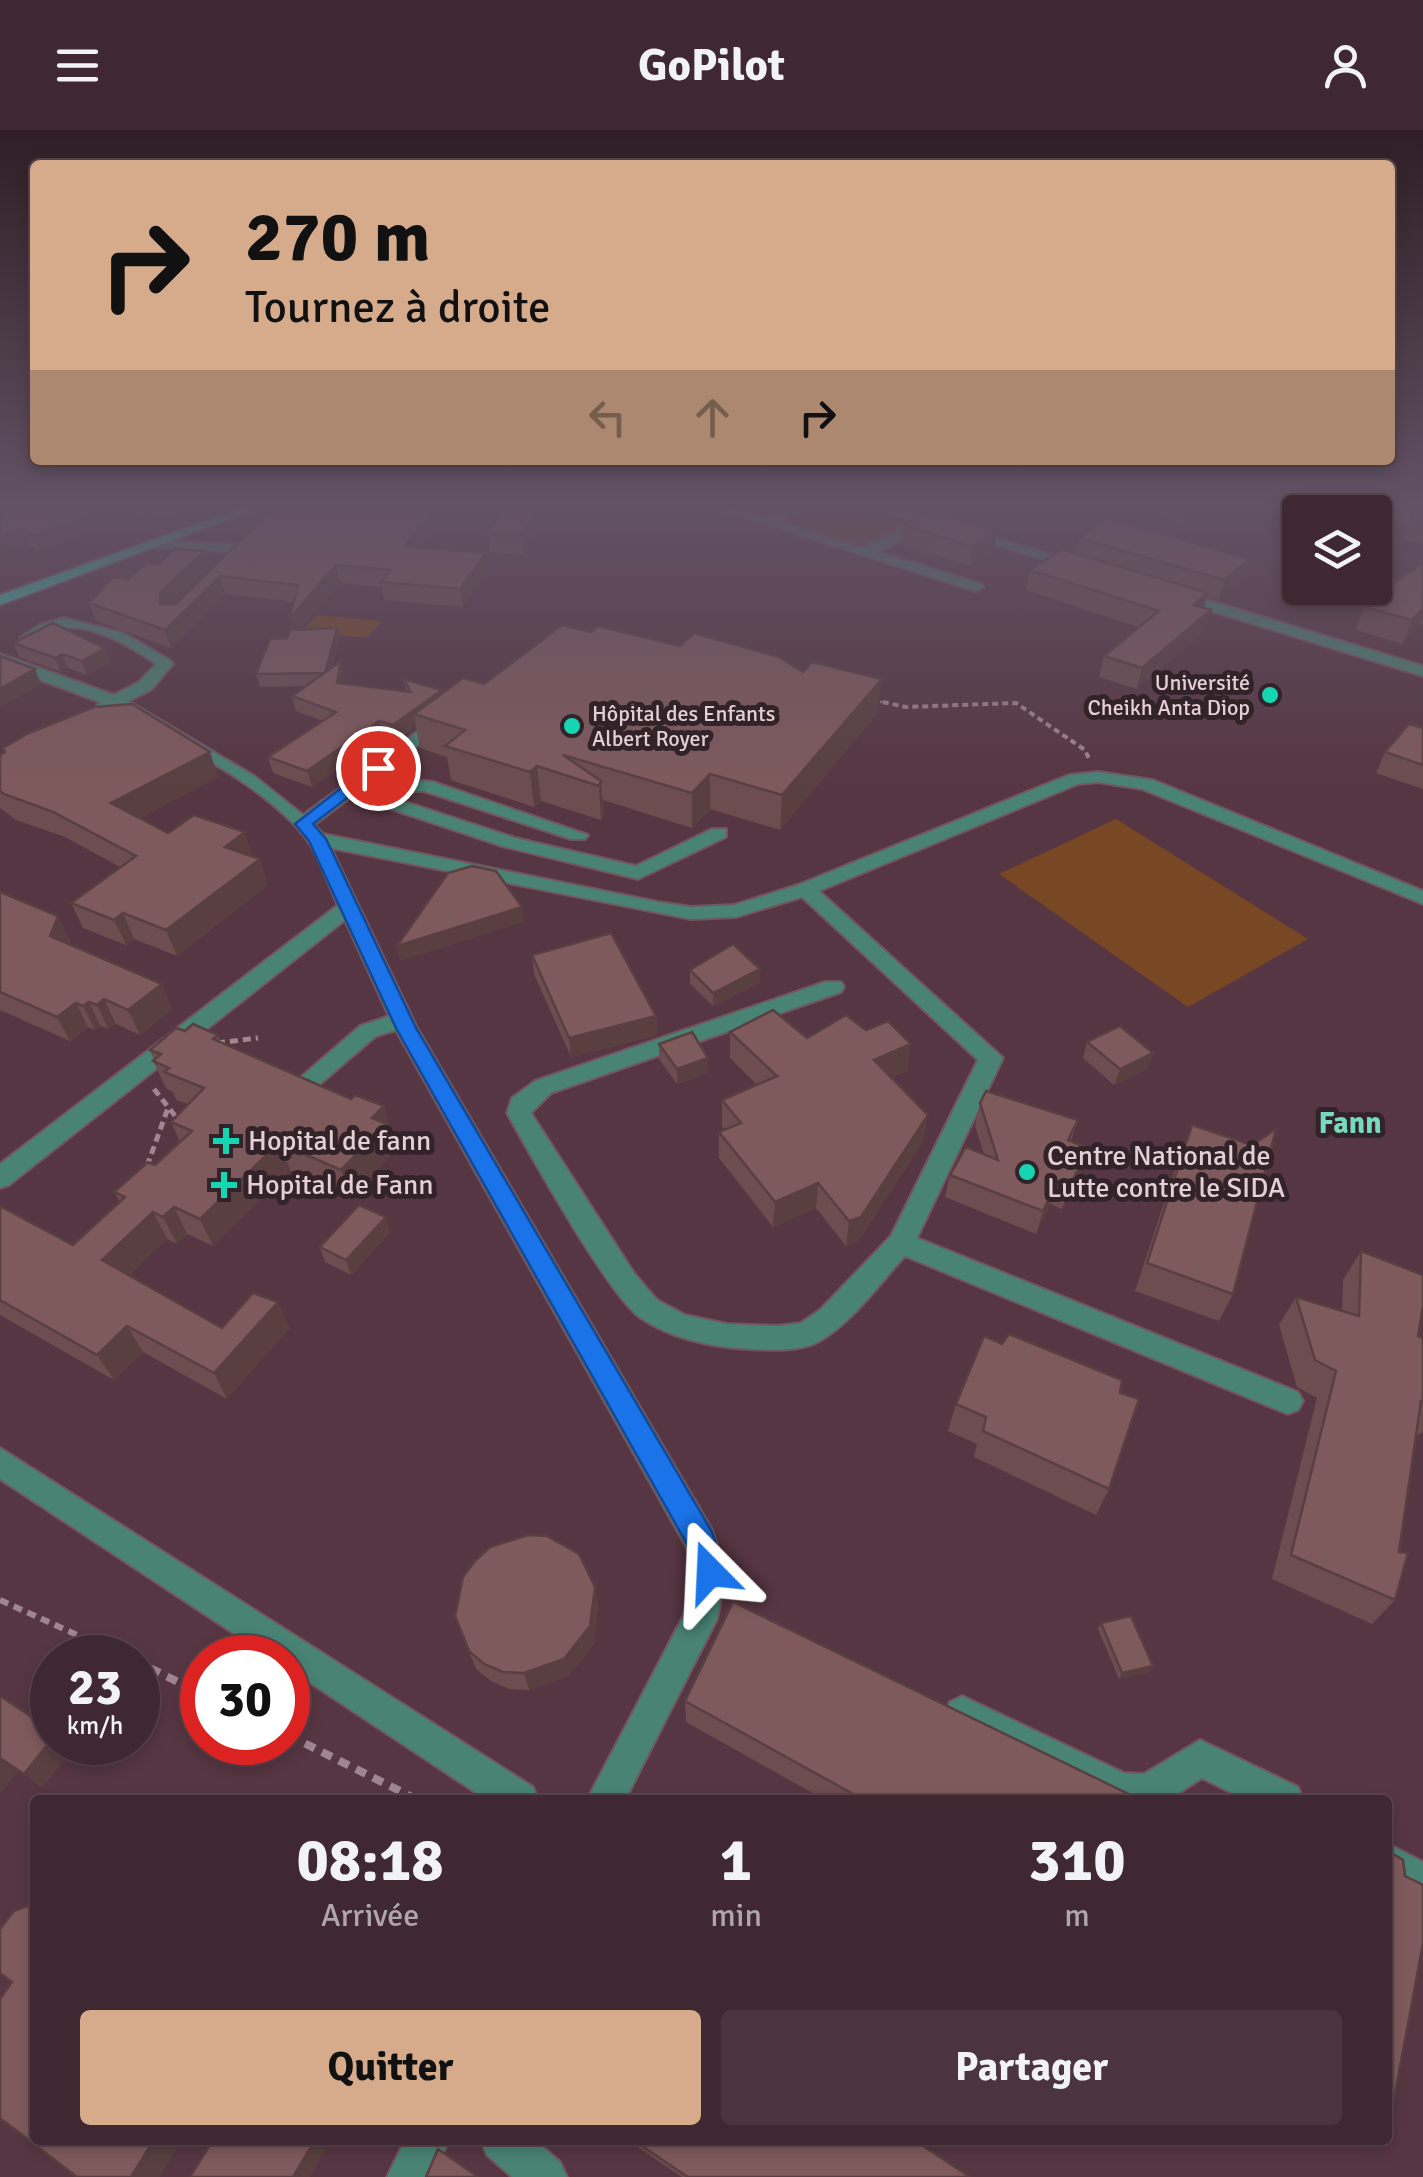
<!DOCTYPE html>
<html lang="fr">
<meta charset="utf-8">
<style>
:root{--surface:#402832;--page:#4b343e;--text:#f1f3f6;--muted:#aea6ac;--line:#59444d;--accent:#d6ab8b}
body{margin:0;font-family:Signika,sans-serif;background:var(--page);color:var(--text);height:100vh;display:flex;flex-direction:column;font-size:38px;white-space:nowrap}
*{box-sizing:border-box;margin:0}
p{font-size:32px;color:var(--muted)}
.icon{flex:none;width:55px;height:55px;fill:none;stroke:currentColor;stroke-width:2;stroke-linecap:round;stroke-linejoin:round}
.map{position:relative;flex:1;overflow:hidden}
.details{position:absolute;left:30px;top:1665px;width:1362px;height:350px;display:flex;flex-direction:column;background:var(--surface);border-radius:10px;box-shadow:0 5px 15px #0003,0 0 0 2px var(--line)}
.details>*{flex:none}
.top-card{position:absolute;left:30px;top:30px;width:1365px;height:305px;border-radius:10px;box-shadow:0 5px 15px #0003,0 0 0 2px var(--line);background:#d6ab8b;color:#111;overflow:hidden}
.fabs{position:absolute;left:1282px;top:365px;display:grid;gap:20px}
.fabs a{display:grid;place-items:center;width:110px;height:110px;border-radius:10px;background:var(--surface);box-shadow:0 5px 15px #0003,0 0 0 2px var(--line);font-size:50px}
.speed{position:absolute;left:30px;top:1505px;display:flex;gap:20px;font-size:50px;font-weight:700;text-align:center}
.speed>*{display:grid;place-content:center;width:130px;height:130px;border-radius:50%;background:var(--surface);box-shadow:0 5px 15px #0003,0 0 0 2px var(--line);line-height:1}
.speed small{font-size:25px;font-weight:400}
.speed .limit{border:15px solid #d22;background:#fff;color:#111}
.pin{position:absolute;display:grid;place-items:center;width:85px;height:85px;color:#fff;margin:-42px;border:5px solid #fff;border-radius:50%;box-shadow:0 2px 10px #0007}
.me{position:absolute;width:110px;margin:-55px;rotate:339deg;stroke-linejoin:round;filter:drop-shadow(0 0 8px #0008)}
.turn{display:flex;align-items:center;gap:35px;height:210px;padding:0 50px;font-size:45px}
.turn .icon{width:130px;height:130px;stroke-width:2.5}
.turn b{display:block;font-size:70px;line-height:85px}
.lanes{display:flex;align-items:center;height:95px;padding:0 50px;background:#0003;justify-content:center;gap:50px;direction:ltr}
.lanes .off{opacity:.35}
.eta{display:flex;justify-content:space-evenly;align-items:center;height:170px;text-align:center}
.eta b{font-size:60px;font-weight:700;line-height:70px}
.cta{display:flex;gap:20px;margin-top:auto;padding:20px 50px}
.cta a{flex:1;height:115px;border-radius:10px;background:var(--accent);color:#111;font-size:40px;font-weight:700;line-height:115px;text-align:center}
.cta a+a{background:var(--page);color:var(--text)}
header{display:flex;justify-content:space-between;align-items:center;height:130px;padding:0 50px;background:var(--surface);font-size:45px;font-weight:700}
.map>svg:first-child{display:block}
.green{fill:#784723}
.lines{fill:none;stroke-linecap:round;stroke-linejoin:round}
.minor-casing{stroke:#725560;stroke-width:4}
.major-casing{stroke:#725560;stroke-width:4}
.path-far4{stroke:#a0868f;stroke-width:2.5;stroke-dasharray:5 2.5;stroke-linecap:butt}
.path-far3{stroke:#a0868f;stroke-width:4;stroke-dasharray:6 4;stroke-linecap:butt}
.path-far2{stroke:#a0868f;stroke-width:5;stroke-dasharray:8 5;stroke-linecap:butt}
.path-far1{stroke:#a0868f;stroke-width:6;stroke-dasharray:9 6;stroke-linecap:butt}
.path{stroke:#a0868f;stroke-width:8;stroke-dasharray:11 8;stroke-linecap:butt}
.minor{fill:#488374;fill-rule:evenodd}
.major{fill:#33c2a5;fill-rule:evenodd}
.wall{fill:#6d4d4f}
.shaded-wall{fill:#593f40}
.building{fill:#7f5a5c;stroke:#593f40;stroke-width:2.5}
.route{fill:#1a73e8;stroke:#114b97;stroke-width:2.5}
.poi-dot{fill:#16d5b3;stroke:#322328;stroke-width:4}
.labels{text-anchor:middle;dominant-baseline:central;stroke-width:10;stroke-linejoin:round;paint-order:stroke}
.far-poi-label{font-size:22px;fill:#e4cfd6;stroke:#322328;text-anchor:end}
.poi-label{font-size:28px;fill:#e4cfd6;stroke:#322328;text-anchor:start}
.neighbourhood-label{font-size:30px;font-weight:bold;fill:#77d9c0;stroke:#322328}
</style>
<header><svg class="icon" aria-label="menu" viewBox="0 0 24 24"><path d="M4 6h16M4 12h16M4 18h16"/></svg>GoPilot<svg class="icon" aria-label="person" viewBox="0 0 24 24"><circle cx="12" cy="8" r="4"/><path d="M4 21q1-7 8-7t8 7"/></svg></header>
<div class="map">
<svg width="1423" height="2047" viewBox="0 0 1423 2047">
<rect width="100%" height="100%" fill="#563642"/>
<g class="green">
<path d="M825,373H844L908,396L859,420L786,396L784,392Z"/>
<path d="M317,485L382,491L367,508L301,502Z"/>
<path d="M1116,689L1308,809L1188,877L999,744Z"/>
</g>
<g class="lines">
<defs>
<g id="minor">
<path d="M698,373H717L767,388L797,373H812L780,392L861,418L915,391L861,373H880L925,386L951,373H966L939,390L1091,437L1079,440L928,395L879,422L981,454L983,457L976,461Z"/>
<path d="M1343,373H1364L1423,388V396Z"/>
<path d="M152,410L242,415L249,419L242,423L147,417V411Z"/>
<path d="M1174,460L1423,536V546L1169,468L1166,465Z"/>
<path d="M64,488L123,503L171,531L173,534L151,560L128,571L254,646L303,685L443,583L452,588L449,592L363,657L383,664L409,649L433,652L588,705L585,709H571L424,661H413L399,670L515,708L636,736L712,699H726V707L638,749L502,716L352,666L314,695L323,704L658,772L691,777L734,775L798,755L1069,645L1098,642L1153,650L1423,761V774L1142,659L1098,652L1078,654L819,761L1003,928L917,1108L1298,1262L1303,1271L1298,1280L1288,1284L1278,1280L905,1126C879,1154 852,1193 818,1212C798,1222 771,1220 750,1219C713,1217 672,1209 641,1188C609,1167 530,1024 507,983L512,968L535,951L825,852H841L844,857L841,862L551,963L531,983L634,1143L657,1170L685,1185L727,1194L778,1196L801,1193L820,1180L891,1106L978,930L802,767L736,787L691,789L331,718L417,898L712,1400L726,1442L717,1489L625,1670H587L684,1485L694,1442L686,1416L396,900L376,906L320,954L312,956L300,948L360,896L389,886L345,790L9,1055L0,1058V1034L338,775C328,755 321,729 308,711C267,655 174,612 115,578L99,580L97,576L100,572L0,535V524L114,565L139,552L156,534C133,517 88,491 58,499C47,502 38,509 28,513L20,508L40,495Z"/>
<path d="M0,1318L533,1657L538,1670H487L288,1538V1528H271L0,1349Z"/>
<path d="M962,1566L1124,1643L1144,1644L1200,1610L1298,1657L1303,1670H1246L1202,1648L1168,1670H1101L950,1596L944,1584L950,1572Z"/>
<path d="M1388,1714L1423,1732V1772L1388,1754Z"/>
<path d="M405,2010H449L432,2047H387Z"/>
<path d="M481,2010H535L560,2032L567,2047H512L487,2025Z"/>
</g>
<path id="major" d="M255,373H273L0,475V465Z"/>
</defs>
<use href="#minor" class="minor-casing"/>
<use href="#major" class="major-casing"/>
<path class="path-far4" d="M873,570L882,572"/>
<path class="path-far3" d="M873,570L906,577L1016,573L1085,620L1090,631"/>
<g class="path-far2">
<path d="M217,913L258,908"/>
<path d="M154,959L176,987"/>
<path d="M147,1036L168,978"/>
</g>
<g class="path-far1">
<path d="M0,1470L128,1528"/>
<path d="M138,1532L155,1541"/>
</g>
<g class="path">
<path d="M150,1538L202,1564"/>
<path d="M288,1605L418,1670"/>
</g>
<use href="#minor" class="minor"/>
<use href="#major" class="major"/>
</g>
<g class="wall">
<path d="M0,373H204L163,388L148,382L40,420L28,415L0,424Z"/>
<path d="M315,373H456L421,417L488,440L463,477L384,470L382,457L340,453L300,499L339,511L332,537L345,546L343,554L406,561L403,549L442,560V564L484,554L591,502L680,516L803,542L878,582L780,700L710,679L692,698L603,670L604,685L601,690L541,671L534,677L451,650L447,627L420,618L416,596L396,611L383,607L312,657L273,643L268,627L323,591L296,581L292,566L306,556L260,557L256,544L287,508L293,499L294,472L225,464L171,518L96,491L89,473L128,449L159,434L204,421L209,438L173,474H176Z"/>
<path d="M1130,373H1220L1214,393L1181,397L1154,376Z"/>
<path d="M1423,376V414L1402,409L1411,387Z"/>
<path d="M552,378L524,425L490,422L488,403Z"/>
<path d="M903,395L994,420L969,436L901,415Z"/>
<path d="M1079,408L1250,429L1243,449L1218,470L1207,467L1204,478L1205,500L1137,559L1099,547L1104,526L1139,497L1026,460L1030,440L1076,424Z"/>
<path d="M1423,433V495L1420,494L1402,514L1356,500L1364,477Z"/>
<path d="M13,513L105,518L110,532L87,545L68,538L61,542L19,527Z"/>
<path d="M1423,598V659L1376,643L1385,622Z"/>
<path d="M0,625L218,647L140,688L168,703L253,727L268,755L177,826L134,809L126,815L83,798L71,773L120,737L65,707L16,690L0,678Z"/>
<path d="M0,762L70,810L69,814L162,854L172,879L140,905L116,894L108,899L100,896L95,900L88,897L70,911L0,880Z"/>
<path d="M532,825L656,886L657,905L571,927L534,844Z"/>
<path d="M760,839V853L713,876L690,854V840Z"/>
<path d="M185,901L218,905L221,913L351,969L384,976L395,1021L350,1068L290,1040L213,1116L187,1104L177,1114L167,1109L129,1145L222,1198H290L227,1269L143,1222L114,1250L0,1185V1076L73,1115L120,1072L114,1062L155,1035L180,1012L171,992L188,974L176,970L173,962L166,958L153,931L154,930L150,920Z"/>
<path d="M730,902L807,908L907,941L891,947L923,1011L858,1112L846,1116L816,1078L773,1097L719,1028V1002L725,1000L722,996V970L757,955L730,928Z"/>
<path d="M1087,912L1153,923L1148,938L1114,955L1083,928Z"/>
<path d="M659,914L708,928V943L677,954L659,929Z"/>
<path d="M980,973L1078,990L1071,1011L1081,1041L1062,1079L1050,1074L1036,1104L945,1067L950,1045L984,1024L975,996Z"/>
<path d="M1192,995L1233,1164L1219,1191L1135,1161L1180,1024Z"/>
<path d="M390,1102L351,1145L325,1132L320,1117Z"/>
<path d="M1361,1121L1418,1206L1423,1208V1302L1416,1306L1399,1422L1395,1470L1372,1494L1272,1449L1317,1268L1297,1257L1279,1195L1296,1167L1342,1181L1343,1150Z"/>
<path d="M984,1206L1109,1359L1096,1385L974,1327L977,1314L948,1301L956,1274Z"/>
<path d="M598,1475L594,1514L568,1546L529,1560L509,1559L491,1551L476,1539L455,1486Z"/>
<path d="M1101,1493L1153,1536L1149,1542L1119,1549L1098,1499Z"/>
<path d="M685,1571L1141,1670H825L686,1592Z"/>
<path d="M627,2010H914L970,2047H682Z"/>
</g>
<g class="shaded-wall">
<path d="M127,373H145L148,382L40,420L34,405Z"/>
<path d="M159,373H204L163,388Z"/>
<path d="M440,373H456L408,433L405,416Z"/>
<path d="M542,373H552V378L524,425L522,405Z"/>
<path d="M1188,373H1220L1214,393L1181,397Z"/>
<path d="M23,399L28,415L0,424V407Z"/>
<path d="M997,401L994,420L969,436L972,417Z"/>
<path d="M204,421L209,438L166,481L160,474V463Z"/>
<path d="M486,423L488,440L463,477L460,459Z"/>
<path d="M1250,429L1243,449L1218,470L1224,450Z"/>
<path d="M336,435L340,453L294,506L290,488Z"/>
<path d="M220,446L225,464L171,518L165,500Z"/>
<path d="M1208,463L1202,483L1194,475Z"/>
<path d="M1423,479V488L1420,494L1402,514L1412,490Z"/>
<path d="M1211,480L1205,500L1137,559L1142,538Z"/>
<path d="M337,498L339,511L328,556L325,543Z"/>
<path d="M105,518L110,532L87,545L82,531Z"/>
<path d="M62,524L68,538L61,542L55,528Z"/>
<path d="M341,531L345,546L341,568L337,553Z"/>
<path d="M35,539L41,554L0,578V559Z"/>
<path d="M882,549L878,582L780,700L782,665Z"/>
<path d="M442,560L444,575L414,584L416,596L396,611L393,595Z"/>
<path d="M379,591L383,607L312,657L307,641Z"/>
<path d="M210,622L218,647L121,698L111,673Z"/>
<path d="M537,636L541,671L534,677L530,642Z"/>
<path d="M710,644V679L692,698V663Z"/>
<path d="M601,651L604,685L601,690L599,656Z"/>
<path d="M245,702L253,728L225,717Z"/>
<path d="M260,729L268,755L177,826L166,800Z"/>
<path d="M522,777L524,792L400,831L397,816Z"/>
<path d="M123,783L134,809L126,815L114,790Z"/>
<path d="M58,786L70,810L62,830L50,806Z"/>
<path d="M760,839V853L713,876V863Z"/>
<path d="M162,854L172,879L140,905L128,880Z"/>
<path d="M104,869L116,894L108,899L97,875Z"/>
<path d="M89,872L100,896L95,900L83,876Z"/>
<path d="M76,873L88,897L70,911L57,887Z"/>
<path d="M656,886L657,905L571,927L569,908Z"/>
<path d="M911,914L907,941L871,956L874,930Z"/>
<path d="M1153,923L1148,938L1114,955L1120,939Z"/>
<path d="M708,928V943L677,954V939Z"/>
<path d="M384,976L395,1021L350,1068L341,1040L372,988Z"/>
<path d="M928,985L923,1011L858,1112L846,1116L849,1091Z"/>
<path d="M279,1013L290,1040L213,1116L200,1089Z"/>
<path d="M1088,1018L1081,1041L1062,1079L1070,1056Z"/>
<path d="M1057,1051L1050,1074L1036,1104L1043,1081Z"/>
<path d="M818,1053L816,1078L773,1097L775,1072Z"/>
<path d="M174,1077L187,1104L177,1114L163,1087Z"/>
<path d="M153,1082L167,1109L117,1156L102,1130Z"/>
<path d="M386,1087L390,1102L351,1145L346,1130Z"/>
<path d="M278,1172L290,1198L227,1269L214,1243Z"/>
<path d="M127,1196L143,1222L114,1250L97,1225Z"/>
<path d="M595,1457L598,1475L594,1514L568,1546L529,1560L524,1543Z"/>
<path d="M1153,1536L1149,1542L1119,1549L1122,1543Z"/>
<path d="M52,1609V1612H68L74,1617L42,1658L24,1644Z"/>
<path d="M0,1629L18,1642L0,1664Z"/>
<path d="M154,2010H182L160,2047H131Z"/>
<path d="M315,2010H331L310,2047H293Z"/>
</g>
<g class="building">
<path d="M0,373H127L34,405L23,399L0,407Z"/>
<path d="M279,373H440L405,416L486,423L460,459L381,452L391,440L336,435L290,488L298,455L220,446L165,500L89,473L113,447L128,449L147,433L159,434L175,419L204,421L160,463V474H176Z"/>
<path d="M508,373H542L522,405L488,403Z"/>
<path d="M1423,376V390L1411,387Z"/>
<path d="M931,381L997,401L972,417L903,395Z"/>
<path d="M1108,388L1250,429L1224,450L1079,408Z"/>
<path d="M1061,419L1208,463L1194,475L1211,480L1142,538L1104,526L1159,481L1030,440Z"/>
<path d="M1423,433V479L1412,490L1364,477L1402,447Z"/>
<path d="M53,493L105,518L82,531L62,524L55,528L13,513Z"/>
<path d="M562,495L591,502L598,496L680,516L694,503L779,527L803,542L812,532L882,549L782,665L710,644L692,663L563,625L601,651L599,656L537,636L530,642L445,616L465,600L414,584L463,548L484,554Z"/>
<path d="M337,498L325,543L256,544L270,509L287,508L290,500Z"/>
<path d="M0,526L35,539L0,559Z"/>
<path d="M341,531L337,553L411,562L403,549L442,560L393,595L379,591L307,641L268,627L336,582L292,566Z"/>
<path d="M132,574L210,622L111,673L168,703L194,685L245,702L225,717L260,729L166,800L123,783L114,790L71,773L136,726L53,682L4,664L0,661V625L5,622L3,618L29,603L94,577Z"/>
<path d="M1409,594L1423,598V635L1385,622Z"/>
<path d="M472,736L496,741L522,777L397,816L448,743Z"/>
<path d="M0,762L58,786L50,806L162,854L128,880L104,869L97,875L89,872L83,876L76,873L57,887L0,862Z"/>
<path d="M611,803L656,886L569,908L532,825Z"/>
<path d="M733,814L760,839L713,863L690,840Z"/>
<path d="M773,880L807,908L846,885L866,900L888,891L911,914L874,930L928,985L861,1087L849,1091L818,1053L775,1072L719,1002L741,993L722,970L777,946L730,902Z"/>
<path d="M193,894L218,905L213,909L351,969L355,965L384,976L372,988L387,994L341,1040L279,1013L200,1089L174,1077L163,1087L153,1082L102,1130L222,1198L253,1163L278,1172L214,1243L127,1196L97,1225L0,1170V1076L73,1115L125,1067L114,1062L148,1032L155,1035L192,1001L171,992L204,958L164,942L169,938L153,931L161,924L150,920L176,898L185,901Z"/>
<path d="M1120,896L1153,923L1120,939L1087,912Z"/>
<path d="M692,902L708,928L677,939L659,914Z"/>
<path d="M986,961L1078,990L1068,1010L1088,1018L1070,1056L1057,1051L1043,1081L950,1045L966,1017L998,1030L980,973Z"/>
<path d="M1192,995L1252,1015L1276,999L1233,1164L1147,1133Z"/>
<path d="M359,1075L386,1087L346,1130L320,1117Z"/>
<path d="M1361,1121L1423,1145V1176L1418,1206L1423,1208V1271H1421L1399,1422L1408,1423L1395,1470L1291,1425L1336,1241L1315,1230L1296,1167L1359,1186Z"/>
<path d="M1009,1204L1122,1250L1120,1263L1139,1269L1109,1359L983,1301L986,1287L956,1274L984,1206L1002,1214Z"/>
<path d="M528,1405L547,1406L579,1424L595,1457L590,1496L564,1529L524,1543L503,1542L484,1534L469,1521L455,1486L463,1447L475,1431L490,1417Z"/>
<path d="M733,1472L1141,1670H864L685,1571Z"/>
<path d="M1131,1486L1153,1536L1122,1543L1101,1493Z"/>
<path d="M0,1566L52,1600V1609L24,1644L0,1628Z"/>
<path d="M1388,1721L1403,1730L1405,1746L1423,1755V1813L1392,1980L1388,1977Z"/>
<path d="M35,1773V2010H154L131,2047H77L0,1988V1869L12,1852L0,1843V1799L14,1781Z"/>
<path d="M213,2010H315L293,2047H190Z"/>
<path d="M633,2010H914L970,2047H688Z"/>
<path d="M438,2019L478,2047H426Z"/>
</g>
<linearGradient id="sky" x2="0" y2="1"><stop stop-color="#2f1e24"/><stop offset="0.57" stop-color="#625265"/><stop offset="1" stop-color="#625265" stop-opacity="0"/></linearGradient>
<rect width="1423" height="659" fill="url(#sky)"/>
<path class="route" d="M372,634L386,638L313,694L326,709L416,898L712,1402L725,1442L720,1452L710,1456L700,1452L688,1416L396,898L309,711L295,694Z"/>
<g class="poi-dot">
<circle cx="1270" cy="565" r="10"/>
<circle cx="572" cy="596" r="10"/>
<path d="M221 996h10v10h10v10h-10v10h-10v-10h-10v-10h10z"/>
<circle cx="1027" cy="1042" r="10"/>
<path d="M219 1040h10v10h10v10h-10v10h-10v-10h-10v-10h10z"/>
</g>
<g class="labels">
<g class="far-poi-label">
<text x="1250" y="552">Université<tspan x="1250" dy="25">Cheikh Anta Diop</tspan></text>
<text x="592" y="583" text-anchor="start">Hôpital des Enfants<tspan x="592" dy="25">Albert Royer</tspan></text>
</g>
<g class="poi-label">
<text x="248" y="1011">Hopital de fann</text>
<text x="1047" y="1026">Centre National de<tspan x="1047" dy="32">Lutte contre le SIDA</tspan></text>
<text x="246" y="1055">Hopital de Fann</text>
</g>
<g class="neighbourhood-label">
<text x="1350" y="993">Fann</text>
</g>
</g>
</svg>
<div class="fabs">
<a><svg class="icon" aria-label="layers" viewBox="0 0 24 24"><path d="M12 4l9 5-9 5-9-5zM3 14l9 5 9-5"/></svg></a>
</div>
<div class="speed"><div>23<small>km/h</small></div><div class="limit">30</div></div>
<div class="pin" style="left:378px;top:638px;background:#d93025"><svg class="icon" aria-label="arrive" viewBox="0 0 24 24"><path d="M6 21V4h12l-3 4 3 4H6"/></svg></div>
<svg class="me" style="left:710px;top:1442px" viewBox="-20 -20 40 40"><path d="M0-17L14 15 0 8-14 15z" fill="#1a73e8" stroke="#fff" stroke-width="4"/></svg>
<div class="top-card">
<div class="turn"><svg class="icon" aria-label="right" viewBox="0 0 24 24"><path d="M7 20v-9h11M14 6l5 5-5 5"/></svg><div><b>270 m</b>Tournez à droite</div></div>
<div class="lanes"><svg class="icon off" aria-label="left" viewBox="0 0 24 24"><path d="M17 20v-9H6M10 6l-5 5 5 5"/></svg><svg class="icon off" aria-label="ahead" viewBox="0 0 24 24"><path d="M12 20V5M6 11l6-6 6 6"/></svg><svg class="icon" aria-label="right" viewBox="0 0 24 24"><path d="M7 20v-9h11M14 6l5 5-5 5"/></svg></div>
</div>
<section class="details">
<div class="eta">
<div><b>08:18</b><p>Arrivée</p></div>
<div><b>1</b><p>min</p></div>
<div><b>310</b><p>m</p></div>
</div>
<div class="cta"><a>Quitter</a><a>Partager</a></div>
</section>
</div>
